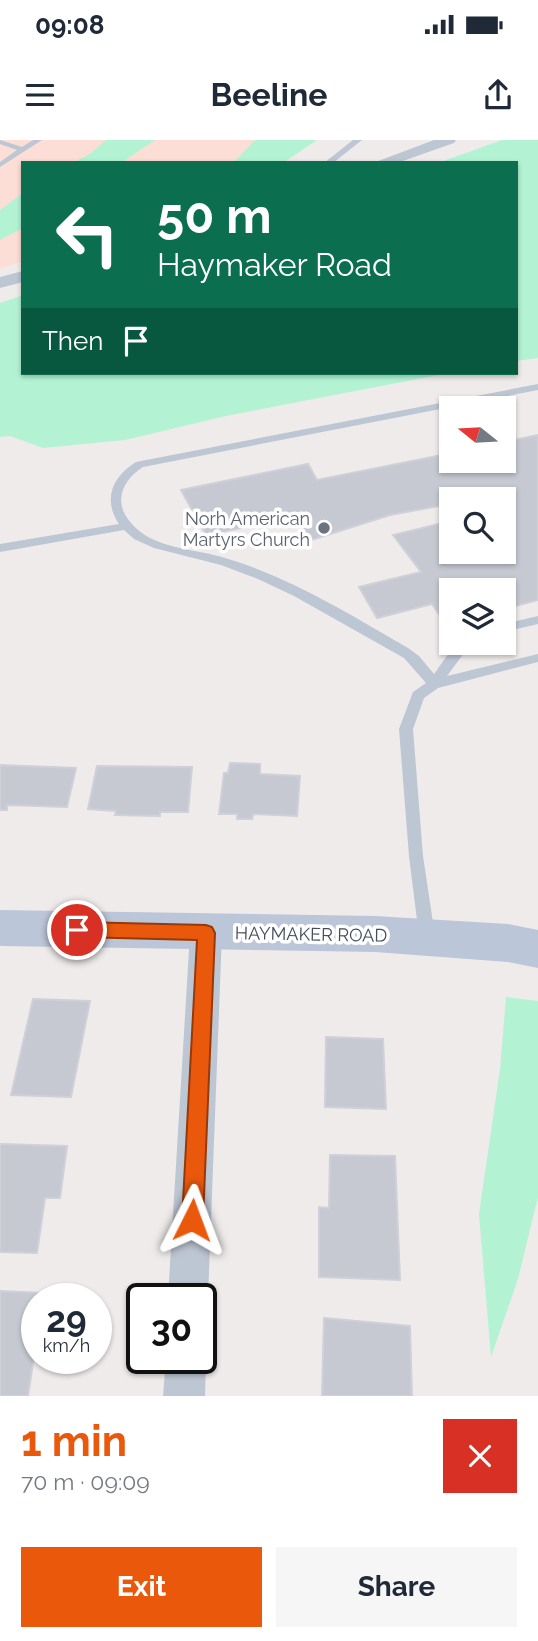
<!DOCTYPE html>
<meta charset="utf-8">
<style>
:root{--surface:#fff;--page:#f6f6f7;--text:#1f2937;--muted:#747a83;--accent:#ea580c}
body{margin:0;font-family:Raleway,sans-serif;background:var(--page);color:var(--text);height:100vh;display:flex;flex-direction:column;font-size:26px;white-space:nowrap}
*{box-sizing:border-box;margin:0}
p{font-size:23px;color:var(--muted)}
.icon{flex:none;width:38px;height:38px;fill:none;stroke:currentColor;stroke-width:2;stroke-linecap:round;stroke-linejoin:round}
.map{position:relative;height:1256px;overflow:hidden}
.sheet{display:flex;flex-direction:column;background:var(--surface);flex:1}
.sheet>*{flex:none}
.guide{position:absolute;left:21px;top:21px;width:497px;height:214px;border-radius:0px;box-shadow:0 2px 5px #0004;background:#0b6e4f;color:#fff;overflow:hidden}
.needle{width:46px;rotate:288deg}
.controls{position:absolute;left:439px;top:256px;display:grid;gap:14px}
.controls a{display:grid;place-items:center;width:77px;height:77px;border-radius:0px;background:var(--surface);box-shadow:0 2px 5px #0004;font-size:35px}
.speed{position:absolute;left:21px;top:1143px;display:flex;gap:14px;font-size:35px;font-weight:700;text-align:center}
.speed>*{display:grid;place-content:center;width:91px;height:91px;border-radius:50%;background:var(--surface);box-shadow:0 2px 5px #0004;line-height:1}
.speed small{font-size:18px;font-weight:400}
.speed .limit{border:4px solid #111;border-radius:10px;background:#fff;color:#111}
.pin{position:absolute;display:grid;place-items:center;width:60px;height:60px;color:#fff;margin:-30px;border:4px solid #fff;border-radius:50%;box-shadow:0 2px 7px #0007}
.me{position:absolute;width:77px;margin:-38px;rotate:3deg;stroke-linejoin:round;filter:drop-shadow(0 0 5px #0008)}
.turn{display:flex;align-items:center;gap:24px;height:147px;padding:0 21px;font-size:32px}
.turn .icon{width:91px;height:91px;stroke-width:2.5}
.turn b{display:block;font-size:49px;line-height:60px}
.then{display:flex;align-items:center;height:66px;padding:0 21px;background:#0003;gap:14px;font-size:26px}
.round{display:grid;place-items:center;flex:none;width:74px;height:74px;border-radius:0px;background:var(--page)}
.headline{display:flex;align-items:center;justify-content:space-between;height:119px;padding:0 21px}
h1{font-size:42px;font-weight:700;line-height:52px;color:var(--accent)}
.primary-button{display:flex;gap:14px;margin-top:auto;padding:14px 21px}
.primary-button a{flex:1;height:80px;border-radius:0px;background:var(--accent);color:#fff;font-size:28px;font-weight:700;line-height:80px;text-align:center}
.primary-button a+a{background:var(--page);color:var(--text)}
.status{display:flex;justify-content:space-between;align-items:center;height:49px;padding:0 35px;background:var(--surface);direction:ltr}
.status svg{height:19px;fill:currentColor}
header{display:flex;justify-content:space-between;align-items:center;height:91px;padding:0 21px;background:var(--surface);font-size:32px;font-weight:700}
.map>svg:first-child{display:block}
.medical{fill:#fdded7}
.green{fill:#b3f3d3}
.building{fill:#c7c9d2;stroke:#cfd0d8;stroke-width:2;fill-rule:evenodd}
.lines{fill:none;stroke-linecap:round;stroke-linejoin:round}
.lane{fill:#bdc6d3;fill-rule:evenodd}
.street{fill:#bdc6d3;fill-rule:evenodd}
.secondary{fill:#bbc6d8;fill-rule:evenodd}
.route{fill:#ea580c;stroke:#983908;stroke-width:2}
.worship-dot{fill:#6b7280;stroke:#fff;stroke-width:2.5}
.labels{text-anchor:middle;dominant-baseline:central;stroke-width:7;stroke-linejoin:round;paint-order:stroke}
.worship-label{font-size:18px;fill:#5b616d;stroke:#fff;text-anchor:end}
.street-label{font-size:18px;fill:#424c5b;stroke:#fff}
</style>
<div class="status"><b>09:08</b><svg viewBox="0 0 49 12"><path d="M0 12V9h3v3zM5 12V6h3v6zM10 12V3h3v9zM15 12V0h3v12zM26 1h20v11H26zM47 4h2v5h-2z"/></svg></div>
<header><svg class="icon" aria-label="menu" viewBox="0 0 24 24"><path d="M4 6h16M4 12h16M4 18h16"/></svg>Beeline<svg class="icon" aria-label="share" viewBox="0 0 24 24"><path d="M12 15V3M7 8l5-5 5 5M5 13v7h14v-7"/></svg></header>
<div class="map">
<svg width="538" height="1256" viewBox="0 0 538 1256">
<rect width="100%" height="100%" fill="#efebeb"/>
<path class="medical" d="M0,0H288L267,23H23V121L0,129Z"/>
<g class="green">
<path d="M106,0H155L121,23H73L91,13Z"/>
<path d="M255,0H317L283,23H233Z"/>
<path d="M502,0H538V218L516,221V23H438Z"/>
<path d="M23,53V88L0,100V70Z"/>
<path d="M23,155V233H449L226,276L125,300L43,308L10,296L0,297V163Z"/>
<path d="M506,857L538,861V1057L518,1139L491,1217L479,1074L500,929Z"/>
</g>
<g class="building">
<path d="M538,295V460L504,469V450H452V483L446,484L432,464L377,478L359,447L421,432L393,395L451,381L439,366L390,375L308,401L293,378L206,395L181,350L308,324L317,340L452,313V320H504V302ZM452,359H504V411H452Z"/>
<path d="M230,623L260,624V634L300,636L297,676L253,674L252,679H237V674H219L224,633H228Z"/>
<path d="M0,625L76,628L67,667L7,665V670H0Z"/>
<path d="M97,626L192,627L188,672H160V676L115,675L116,671L88,669Z"/>
<path d="M33,859L90,861L71,957L11,955Z"/>
<path d="M326,897L383,899L386,969L325,967Z"/>
<path d="M0,1004L67,1006L60,1058H45L37,1113L0,1112Z"/>
<path d="M330,1015L395,1016L400,1140L319,1137V1067L329,1068Z"/>
<path d="M0,1151L43,1153L42,1158H37V1196L28,1256H0Z"/>
<path d="M324,1178L410,1186L412,1256H322Z"/>
</g>
<g class="lines">
<g class="lane">
<path d="M0,0L22,7L33,0H42L0,27V22L17,10L0,4Z"/>
<path d="M353,0H362L333,23H324Z"/>
<path d="M538,244V250L143,327C122,340 112,363 132,384C151,406 184,408 210,414C281,431 346,472 408,508L419,516L434,534C450,513 451,502 480,502L464,513L447,536L538,514V522L438,548L424,558L413,589L423,716L435,796L433,801L427,803L421,801L419,796L409,716L399,589L413,552L426,543L404,518L294,456L258,439L221,425L154,408L134,399L124,390L0,412V404L119,384C102,359 113,336 136,322Z"/>
<path d="M538,476V484L504,492V484Z"/>
</g>
<g class="street">
<path d="M434,0H456L454,3L397,23H373Z"/>
<path d="M23,131V142L0,148V137Z"/>
<path d="M206,780L217,784L222,793L208,1158L201,1172V1158H168L190,793L195,784Z"/>
<path d="M201,1206L206,1218L205,1256H163L166,1218H201Z"/>
</g>
<path class="secondary" d="M0,770L375,776L508,784L538,790V828L508,822L375,812L0,806Z"/>
</g>
<path class="route" d="M77,782L206,785L212,787L215,793L203,1080L200,1088L192,1091L185,1088L182,1080L197,800L77,797L71,795L68,790L71,785Z"/>
<circle class="worship-dot" cx="324" cy="388" r="7"/>
<g class="labels">
<g class="worship-label">
<text x="310" y="378">Norh American<tspan x="310" dy="21">Martyrs Church</tspan></text>
</g>
<g class="street-label">
<text transform="translate(311 794) rotate(1)">HAYMAKER ROAD</text>
</g>
</g>
</svg>
<div class="controls">
<a><svg class="needle" viewBox="-14 -14 28 28"><path d="M0-13l5 13h-10z" fill="#e53935"/><path d="M0 13l5-13h-10z" fill="#747a83"/></svg></a>
<a><svg class="icon" aria-label="search" viewBox="0 0 24 24"><circle cx="10" cy="10" r="6"/><path d="M15 15l6 6"/></svg></a>
<a><svg class="icon" aria-label="layers" viewBox="0 0 24 24"><path d="M12 4l9 5-9 5-9-5zM3 14l9 5 9-5"/></svg></a>
</div>
<div class="speed"><div>29<small>km/h</small></div><div class="limit">30</div></div>
<div class="pin" style="left:77px;top:790px;background:#d93025"><svg class="icon" aria-label="arrive" viewBox="0 0 24 24"><path d="M6 21V4h12l-3 4 3 4H6"/></svg></div>
<svg class="me" style="left:192px;top:1080px" viewBox="-20 -20 40 40"><path d="M0-17L14 15 0 8-14 15z" fill="#ea580c" stroke="#fff" stroke-width="4"/></svg>
<div class="guide">
<div class="turn"><svg class="icon" aria-label="left" viewBox="0 0 24 24"><path d="M17 20v-9H6M10 6l-5 5 5 5"/></svg><div><b>50 m</b>Haymaker Road</div></div>
<div class="then">Then<svg class="icon" aria-label="arrive" viewBox="0 0 24 24"><path d="M6 21V4h12l-3 4 3 4H6"/></svg></div>
</div>
</div>
<section class="sheet">
<div class="headline"><div><h1>1 min</h1><p>70 m · 09:09</p></div><a class="round" style="background:#d93025;color:#fff"><svg class="icon" aria-label="close" viewBox="0 0 24 24"><path d="M6 6l12 12M18 6L6 18"/></svg></a></div>
<div class="primary-button"><a>Exit</a><a>Share</a></div>
</section>
